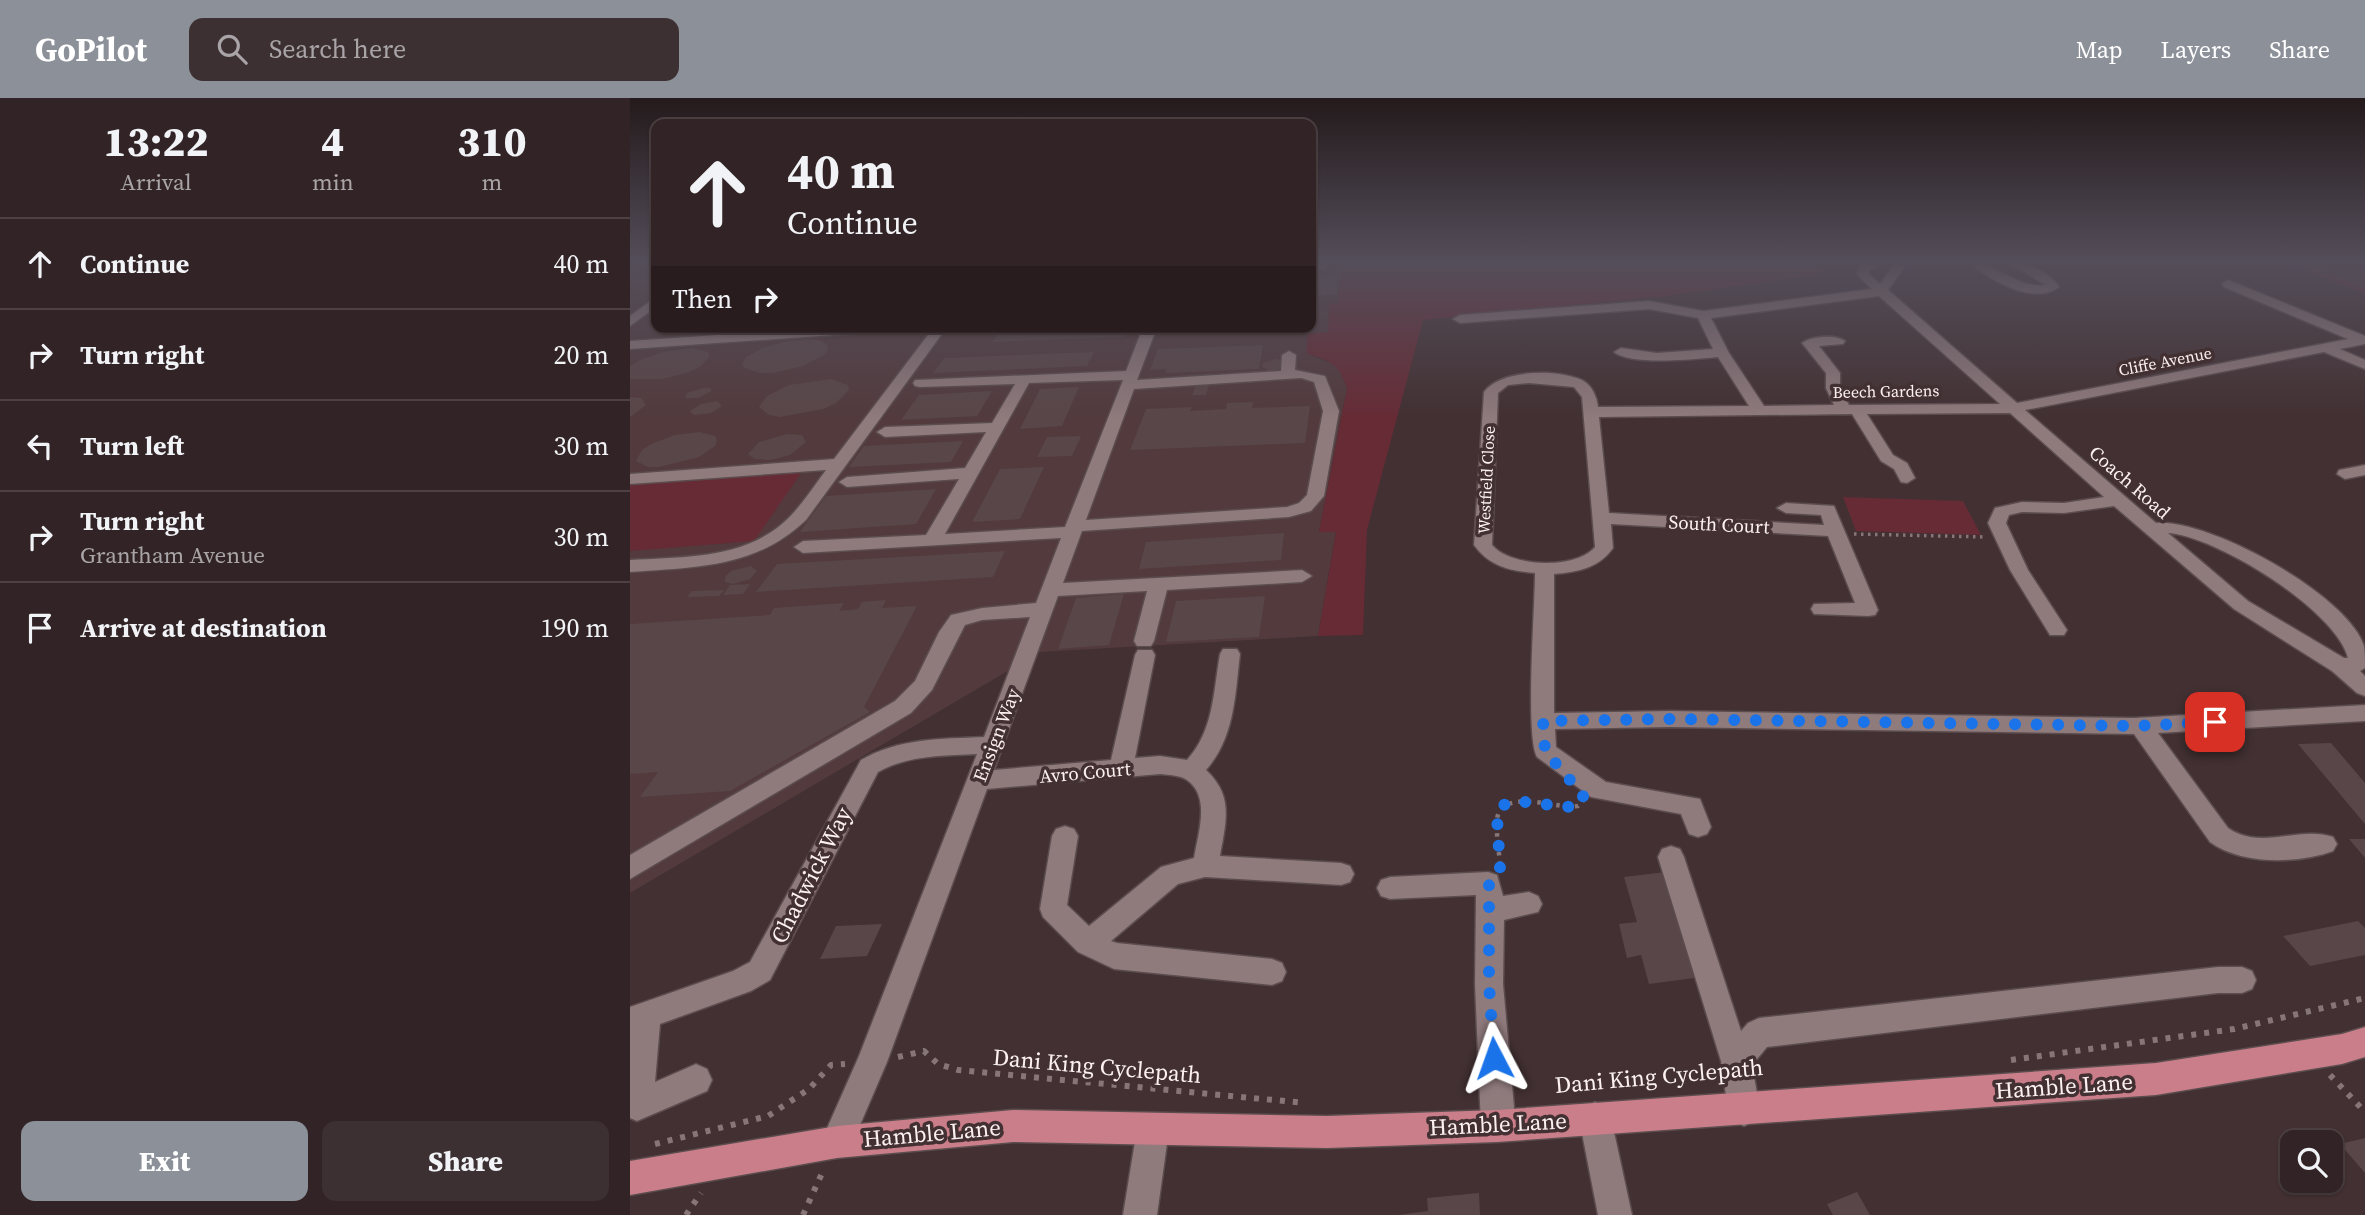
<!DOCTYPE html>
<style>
:root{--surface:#322426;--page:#3d3032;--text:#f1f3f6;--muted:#a8a4a7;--line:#4d4143;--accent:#8c9099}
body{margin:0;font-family:"Source Serif 4",serif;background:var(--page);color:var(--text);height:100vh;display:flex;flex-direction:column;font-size:26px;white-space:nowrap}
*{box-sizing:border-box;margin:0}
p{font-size:23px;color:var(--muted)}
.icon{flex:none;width:38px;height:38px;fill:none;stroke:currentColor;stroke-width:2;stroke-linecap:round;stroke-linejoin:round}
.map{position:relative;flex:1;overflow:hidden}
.panel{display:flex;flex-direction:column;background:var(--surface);width:630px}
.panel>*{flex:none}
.guide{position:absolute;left:21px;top:21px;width:665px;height:214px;border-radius:14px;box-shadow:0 2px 5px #0004,0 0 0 2px var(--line);background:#322426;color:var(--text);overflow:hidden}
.fabs{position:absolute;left:1650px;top:1032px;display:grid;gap:14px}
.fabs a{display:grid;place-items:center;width:63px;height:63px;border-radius:14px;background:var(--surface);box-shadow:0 2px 5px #0004,0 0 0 2px var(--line);font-size:35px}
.pin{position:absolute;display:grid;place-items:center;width:60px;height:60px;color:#fff;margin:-30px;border-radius:14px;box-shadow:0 4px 10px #0006}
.me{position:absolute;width:77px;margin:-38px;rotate:356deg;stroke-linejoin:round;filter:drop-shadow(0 0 5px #0008)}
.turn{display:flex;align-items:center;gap:24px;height:147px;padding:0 21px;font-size:32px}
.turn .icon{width:91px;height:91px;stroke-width:2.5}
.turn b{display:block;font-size:49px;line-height:60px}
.then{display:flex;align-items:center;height:66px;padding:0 21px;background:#0003;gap:14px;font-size:26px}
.eta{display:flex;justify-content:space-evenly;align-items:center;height:119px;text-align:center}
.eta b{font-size:42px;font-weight:800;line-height:49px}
.cta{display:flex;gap:14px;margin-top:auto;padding:14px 21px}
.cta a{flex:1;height:80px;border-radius:14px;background:var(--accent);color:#fff;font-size:28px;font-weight:800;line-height:80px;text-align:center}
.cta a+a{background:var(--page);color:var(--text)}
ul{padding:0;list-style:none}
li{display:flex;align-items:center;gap:21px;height:91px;padding:0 21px;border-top:2px solid var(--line)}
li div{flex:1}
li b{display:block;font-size:26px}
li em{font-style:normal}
header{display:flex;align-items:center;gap:42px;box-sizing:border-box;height:98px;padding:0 35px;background:var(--accent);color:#fff}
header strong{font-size:33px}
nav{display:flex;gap:38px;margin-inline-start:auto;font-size:24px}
.search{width:490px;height:63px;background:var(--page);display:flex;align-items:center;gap:18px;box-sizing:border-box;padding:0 24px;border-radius:14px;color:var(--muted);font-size:26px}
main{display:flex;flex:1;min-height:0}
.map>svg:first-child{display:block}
.built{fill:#523a3d}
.green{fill:#662b35}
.building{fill:#594648}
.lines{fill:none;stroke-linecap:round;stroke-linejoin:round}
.minor-casing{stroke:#5b4c4e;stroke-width:3}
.major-casing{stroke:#5b4c4e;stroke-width:3}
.path-far2{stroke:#867678;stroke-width:3.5;stroke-dasharray:2.5 4.5;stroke-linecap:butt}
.path-far1{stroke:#867678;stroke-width:4.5;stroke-dasharray:3.5 6;stroke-linecap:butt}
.path{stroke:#867678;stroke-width:6;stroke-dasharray:5 8;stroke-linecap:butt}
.minor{fill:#8f7a7c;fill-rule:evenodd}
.major{fill:#c97e89;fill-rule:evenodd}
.route{stroke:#1a73e8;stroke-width:12;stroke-dasharray:0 21.6}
.labels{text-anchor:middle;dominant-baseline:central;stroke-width:7;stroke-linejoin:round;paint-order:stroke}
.far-street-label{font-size:16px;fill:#fcf0f1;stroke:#423032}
.street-label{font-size:19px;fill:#fcf0f1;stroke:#423032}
.near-street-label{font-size:23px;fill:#fcf0f1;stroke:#423032}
</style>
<header>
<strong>GoPilot</strong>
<div class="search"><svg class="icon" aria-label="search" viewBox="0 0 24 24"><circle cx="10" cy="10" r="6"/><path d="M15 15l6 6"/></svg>Search here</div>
<nav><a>Map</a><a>Layers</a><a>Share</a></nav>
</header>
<main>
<section class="panel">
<div class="eta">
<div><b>13:22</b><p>Arrival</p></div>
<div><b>4</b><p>min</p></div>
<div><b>310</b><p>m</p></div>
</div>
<ul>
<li><svg class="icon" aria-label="ahead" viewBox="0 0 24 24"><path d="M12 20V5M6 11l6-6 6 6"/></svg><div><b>Continue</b></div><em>40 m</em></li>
<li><svg class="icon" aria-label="right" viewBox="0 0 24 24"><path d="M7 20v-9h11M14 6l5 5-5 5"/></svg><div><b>Turn right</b></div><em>20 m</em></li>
<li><svg class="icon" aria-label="left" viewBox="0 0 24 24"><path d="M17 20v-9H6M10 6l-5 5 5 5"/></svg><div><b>Turn left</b></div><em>30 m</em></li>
<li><svg class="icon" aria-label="right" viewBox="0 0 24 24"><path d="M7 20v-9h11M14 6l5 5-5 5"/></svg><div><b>Turn right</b><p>Grantham Avenue</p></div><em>30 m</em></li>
<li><svg class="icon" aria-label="arrive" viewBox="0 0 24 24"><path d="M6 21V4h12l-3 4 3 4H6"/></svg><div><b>Arrive at destination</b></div><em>190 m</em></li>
</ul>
<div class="cta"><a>Exit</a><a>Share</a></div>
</section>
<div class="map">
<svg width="1735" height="1117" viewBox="0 0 1735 1117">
<rect width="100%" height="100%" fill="#423032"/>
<g class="built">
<path d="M0,164H26V229H681V164H711L708,205L699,206L698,235L676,255L703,266L711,272L717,290L689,434L706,433L688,538L410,554L0,795Z"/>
<path d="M1674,164H1735V192Z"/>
</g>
<g class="green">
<path d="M711,164H1204L1186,167L1198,175L1038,198L793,222L737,432L733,537L688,538L706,434H689L717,290C708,264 700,264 676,255L678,236L698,234L699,206L708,204Z"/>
<path d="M1651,164H1674L1735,192V195Z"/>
<path d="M174,371L124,443L0,453V384Z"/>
<path d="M1213,399L1333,403L1351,437L1226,433Z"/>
</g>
<g class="building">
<path d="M0,164H26V167L0,174Z"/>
<path d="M708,177L707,196L681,197V178Z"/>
<path d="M39,229H83L49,237L38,235Z"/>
<path d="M432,229H499L495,239L362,244L370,232Z"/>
<path d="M544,229H622L621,233L542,237Z"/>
<path d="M182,241L192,243L197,247L198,252L194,257L173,268L143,275H130L114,270L112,266L115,260L132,250L158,243Z"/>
<path d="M633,247L629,271L535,275L536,271L520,272L528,251Z"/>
<path d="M63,250L78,254L80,258L71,268L60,274L32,281H0V268L12,261L37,253Z"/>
<path d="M464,254L457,268L303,275L314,260Z"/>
<path d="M646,261L653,262V271L640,273L632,269L633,265Z"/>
<path d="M201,281L218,287L219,292L206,305L193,311L150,319L139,317L129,309L137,298L159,287Z"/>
<path d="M579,286L576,297H562L566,287Z"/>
<path d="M449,289L432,328L390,331L410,291Z"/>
<path d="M73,290H80L82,293L68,300H55L57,295Z"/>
<path d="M362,293L347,318L271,322L289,297Z"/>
<path d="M0,299L11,300L16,307L0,319Z"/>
<path d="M87,303L92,308L81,315L64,317L60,313L71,306Z"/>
<path d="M623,304L622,310L680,308L675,345L500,352L516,311L562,309L560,313L596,311L597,305Z"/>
<path d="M70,334L85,338L87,342L85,348L69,359L29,369H18L6,363L12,352L21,346L45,337Z"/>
<path d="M157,336L172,337L176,344L160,357L141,362L125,361L118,356L129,344Z"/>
<path d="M451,338L442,358L407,359L417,339Z"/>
<path d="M333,343L321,364L219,369L234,348Z"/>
<path d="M414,369L390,421L342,424L370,371Z"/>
<path d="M306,391L286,426L170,434L196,398Z"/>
<path d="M654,435L651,462L509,471L516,444Z"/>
<path d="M375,453L363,479L126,494L147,466Z"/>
<path d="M121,468L127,473L120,481L103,486L95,484V479L101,473Z"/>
<path d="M120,486L113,496L93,497L100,487Z"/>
<path d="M94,492L89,498L57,499L62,493Z"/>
<path d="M494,496L479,547L428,551L446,500Z"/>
<path d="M635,498L629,539L536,544L546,503Z"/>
<path d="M256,502L252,510L287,508L234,609L240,614L100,693L10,699L28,674L0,676V526L140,517L144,510L214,505L209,513L228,511L232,504Z"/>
<path d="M1701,645L1735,685V726L1668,646Z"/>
<path d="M1719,741H1735V760Z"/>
<path d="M1044,773L1079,878L1019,886L1011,857L997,860L989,826L1007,824L994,779Z"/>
<path d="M1728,823L1735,830V857L1680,868L1653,838Z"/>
<path d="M252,826L237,858L190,861L206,828Z"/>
<path d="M1735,1040V1075L1710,1046Z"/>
<path d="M1227,1094L1240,1117H1203L1197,1106Z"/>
<path d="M849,1095L850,1117H768L798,1113L797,1100Z"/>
</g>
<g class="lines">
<defs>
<g id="minor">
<path d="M698,164L695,170L681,171V165Z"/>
<path d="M1236,164H1260L1239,172V176L1250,186L1266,164H1278L1258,192L1387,305L1718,241L1594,189L1592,186L1598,182L1735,238V246L1710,251L1735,262V271L1694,254L1395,312L1526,425C1578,420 1718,497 1734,548C1735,554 1735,563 1735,570L1730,573L1735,578V598L1727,595L1702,573L1604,511L1484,408L1434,415L1392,414L1379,417L1376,425L1398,472L1437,532L1434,537H1420L1380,472L1358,425L1365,410L1392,404L1434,405L1474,399L1380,315L1237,316L1263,357L1277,365L1285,380L1277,385L1271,384L1264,371L1251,363L1222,316L969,319L979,415L1194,427L1191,417L1156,415L1147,410L1156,405L1204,408L1248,512L1245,517L1238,518L1184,516L1181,511L1184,506L1225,505L1198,438L981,426L983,450C969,470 948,474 924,476V615L1040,613L1504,620L1735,607V623L1528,635L1598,730C1631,753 1669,727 1703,739L1707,746L1703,753C1668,766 1611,767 1580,744L1504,636L1040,629L925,631L926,649L976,684L1070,701L1081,729L1077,736L1068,739L1059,736L1051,716L961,699L907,659C895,638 905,508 905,475C880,473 859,468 844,447L854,294C871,271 927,271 952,282C962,287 967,299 968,309L1119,308L1088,259C1065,261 1001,268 984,254L991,250L1027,255L1083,251L1068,220L1019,211L830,225L823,221L830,217L1019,203L1073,213L1242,191L1227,177L1229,168ZM1249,198L1370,306L1219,307L1210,290V275L1189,248L1213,246L1215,243C1205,236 1181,238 1172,245L1196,275V290L1204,307L1134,308L1099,255L1081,220ZM899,285L944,289L952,299L965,449C946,472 880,469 862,447L868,295L878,287ZM1538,435C1586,438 1706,512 1718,560H1714L1618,503Z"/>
<path d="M1339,164C1367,164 1386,191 1416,187L1376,164C1394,164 1419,173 1429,189C1404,208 1359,182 1339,164Z"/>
<path d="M26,199V209L0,228V218Z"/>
<path d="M201,229H269L263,233L0,251V243Z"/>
<path d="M304,229H317L176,422C126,470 66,469 0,474V462C49,459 106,461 147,430C167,415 181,392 196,372L0,386V376L204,361Z"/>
<path d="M513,229H527L507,282L651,273L652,257L659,253L666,257L665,272L695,278L709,313L694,398L681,413L659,419L452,433L433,485L672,472L682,478L672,484L537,492L524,543L521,548H507L504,543L517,493L428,498L364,672L481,662L505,557L508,552H522L525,557L505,660L530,658L557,662C584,632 583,595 590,556L593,551H607L610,556C605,597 605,639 576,672C604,698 596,723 590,758L711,765L720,768L724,776L720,784L711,787L575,779L548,786L481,843L487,845L642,861L652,865L656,874L652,883L642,887L484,871L448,854L413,819L410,811L422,738L426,731L435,728L444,731L448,738L437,807L459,828L531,769L564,760C568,735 581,699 557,682C550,677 538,677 530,676L357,691L257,964L218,1055L207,1060L196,1055L191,1044L229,958L347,656C312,658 278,657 248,674L140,882L121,893L30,926L25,984L66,966L77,971L82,982L77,993L7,1023L0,1020V909L103,873L120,864L231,662C269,640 311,641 354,639L400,519L352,522L335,527L302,592L281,615L0,781V757L265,603L285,583L309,534L321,517L352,510L406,505L431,440L173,455L164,449L173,443L296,437L329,381L217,389L209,384L217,379L335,370L356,334L255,339L247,334L255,329L362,325L385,286L290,289L285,288L283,285L285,282L496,273ZM671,280L684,284L693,313L677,397L669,405L657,409L456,422L504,291ZM493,282L435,429L315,436L399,285Z"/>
<path d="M1735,367V377L1715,381L1707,376L1709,372Z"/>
<path d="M1041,748L1050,751L1054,759L1111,933L1118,925L1129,920L1588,869H1612L1622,873L1626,882L1622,891L1612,895H1588L1137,949L1122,967L1130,1012L1125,1023L1114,1028L1103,1023L1098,1012L1091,963L1028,759L1032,751Z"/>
<path d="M858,774L867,777L873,798L899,794L908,798L912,806L908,814L874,822L873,886L884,1009L883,1028L878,1039L867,1044L856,1039L851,1028L845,886L846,797L760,801L751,798L747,790L751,782L760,779Z"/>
<path d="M965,1004L976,1009L981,1020L1002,1117H968L949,1020L954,1009Z"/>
<path d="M523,1015L534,1020L539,1031L527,1117H493L507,1031L512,1020Z"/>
</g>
<path id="major" d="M1735,929V959L1712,966L1526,997L867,1044L697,1050L383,1044L207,1060L0,1097V1063L207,1028L383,1012L697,1018L867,1012L1526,965L1712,936Z"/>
</defs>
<use href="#minor" class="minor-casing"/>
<use href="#major" class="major-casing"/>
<path class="path-far2" d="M1224,436L1356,439"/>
<path class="path-far1" d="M870,767C869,752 866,737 867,722C869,692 920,707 940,709L948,708L953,703"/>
<g class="path">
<path d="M268,959L294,953L308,966L328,972L675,1005"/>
<path d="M1381,962L1604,931L1735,900"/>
<path d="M1700,977L1735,1014"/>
<path d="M25,1046L138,1018L179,991L201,967L215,966"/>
<path d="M56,1117L71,1095"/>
<path d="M173,1117L193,1073"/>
</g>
<use href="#minor" class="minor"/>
<use href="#major" class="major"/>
</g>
<linearGradient id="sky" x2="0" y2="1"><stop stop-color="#241a1c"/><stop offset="0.51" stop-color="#544e5a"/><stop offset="1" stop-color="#544e5a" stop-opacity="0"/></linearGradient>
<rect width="1735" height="321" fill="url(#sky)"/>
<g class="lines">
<path class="route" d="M864,960L859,886V785L870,770L867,719L874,707L885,703L940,709L948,708L953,703V697L915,653L913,623L1040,621L1504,628L1585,624"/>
</g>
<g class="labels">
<g class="far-street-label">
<text transform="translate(1535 263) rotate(-11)">Cliffe Avenue</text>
<text transform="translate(1256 293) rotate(-1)">Beech Gardens</text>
<text transform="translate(856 382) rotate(-87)">Westfield Close</text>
</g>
<g class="street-label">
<text transform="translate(1500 384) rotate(41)">Coach Road</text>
<text transform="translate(1089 426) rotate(3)">South Court</text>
<text transform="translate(366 637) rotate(-69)">Ensign Way</text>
<text transform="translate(455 674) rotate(-5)">Avro Court</text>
</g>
<g class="near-street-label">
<text transform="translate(181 777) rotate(-63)">Chadwick Way</text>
<text transform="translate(467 968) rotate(5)">Dani King Cyclepath</text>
<text transform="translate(1029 978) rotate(-5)">Dani King Cyclepath</text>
<text transform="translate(1434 988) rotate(-4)">Hamble Lane</text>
<text transform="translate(868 1026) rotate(-3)">Hamble Lane</text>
<text transform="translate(302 1035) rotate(-5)">Hamble Lane</text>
</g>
</g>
</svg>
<div class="fabs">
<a><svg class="icon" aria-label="search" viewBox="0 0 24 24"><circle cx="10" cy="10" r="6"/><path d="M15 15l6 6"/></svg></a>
</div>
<div class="pin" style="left:1585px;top:624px;background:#d93025"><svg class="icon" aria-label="arrive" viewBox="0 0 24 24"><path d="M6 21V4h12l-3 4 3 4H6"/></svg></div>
<svg class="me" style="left:864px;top:960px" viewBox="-20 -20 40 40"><path d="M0-17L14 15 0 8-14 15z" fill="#1a73e8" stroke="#fff" stroke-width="4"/></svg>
<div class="guide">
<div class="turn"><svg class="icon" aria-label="ahead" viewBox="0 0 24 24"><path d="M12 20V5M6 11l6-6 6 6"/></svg><div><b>40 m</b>Continue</div></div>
<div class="then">Then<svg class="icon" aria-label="right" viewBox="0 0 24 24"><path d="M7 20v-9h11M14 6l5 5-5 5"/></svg></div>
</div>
</div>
</main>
